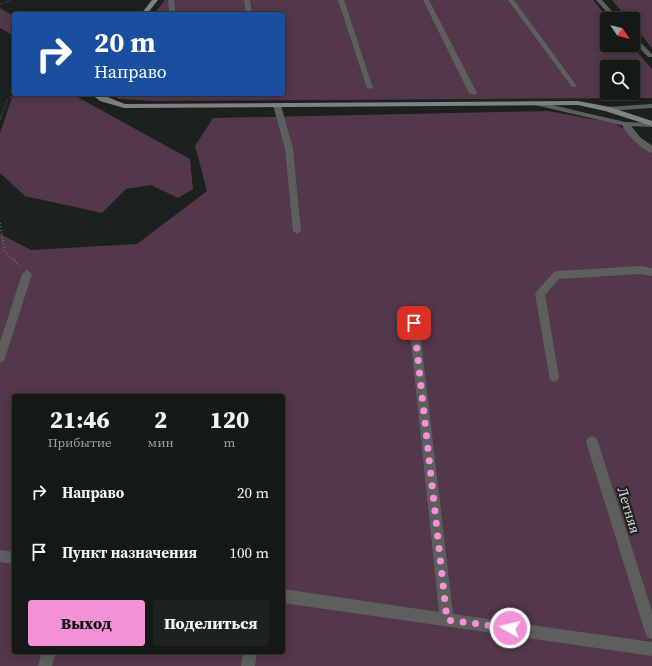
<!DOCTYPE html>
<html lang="ru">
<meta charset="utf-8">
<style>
:root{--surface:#141915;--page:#1d221e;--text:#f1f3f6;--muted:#9da0a0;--line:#333834;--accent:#f391d6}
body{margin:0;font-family:"Source Serif 4",serif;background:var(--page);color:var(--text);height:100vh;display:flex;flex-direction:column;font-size:15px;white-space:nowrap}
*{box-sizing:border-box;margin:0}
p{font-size:13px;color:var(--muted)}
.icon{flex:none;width:22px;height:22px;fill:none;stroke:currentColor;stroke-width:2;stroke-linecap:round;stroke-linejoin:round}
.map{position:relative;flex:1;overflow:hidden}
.side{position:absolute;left:12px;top:394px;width:273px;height:260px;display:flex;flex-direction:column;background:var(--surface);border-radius:4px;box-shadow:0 2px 10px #0003,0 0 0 1px var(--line)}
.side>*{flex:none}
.top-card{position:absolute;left:12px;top:12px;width:273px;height:84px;border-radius:4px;box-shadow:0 2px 10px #0003,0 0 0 1px var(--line);background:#1a4fa0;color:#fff;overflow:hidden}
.needle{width:26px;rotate:125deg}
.controls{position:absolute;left:600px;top:12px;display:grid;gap:8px}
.controls a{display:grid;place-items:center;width:40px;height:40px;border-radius:4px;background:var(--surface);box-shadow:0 2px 10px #0003,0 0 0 1px var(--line);font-size:20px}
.pin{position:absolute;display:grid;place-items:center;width:34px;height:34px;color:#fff;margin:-17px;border-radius:8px;box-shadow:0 2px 6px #0006}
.me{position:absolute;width:44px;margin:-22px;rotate:278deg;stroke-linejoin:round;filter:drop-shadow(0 0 3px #0008)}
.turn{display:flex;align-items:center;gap:14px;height:84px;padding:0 16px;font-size:18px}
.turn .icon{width:52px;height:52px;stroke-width:2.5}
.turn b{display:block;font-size:28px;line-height:34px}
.eta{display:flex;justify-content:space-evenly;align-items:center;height:68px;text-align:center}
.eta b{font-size:24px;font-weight:800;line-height:28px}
.action{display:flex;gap:8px;margin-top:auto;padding:8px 16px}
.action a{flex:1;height:46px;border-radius:4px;background:var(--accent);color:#111;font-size:16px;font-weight:800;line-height:46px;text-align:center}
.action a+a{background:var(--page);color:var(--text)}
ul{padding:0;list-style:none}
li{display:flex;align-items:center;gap:12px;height:60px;padding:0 16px}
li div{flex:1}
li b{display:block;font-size:15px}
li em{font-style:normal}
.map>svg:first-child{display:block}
.green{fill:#53374a;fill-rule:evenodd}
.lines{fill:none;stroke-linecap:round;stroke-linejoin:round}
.path-far2{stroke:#686d69;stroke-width:1.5;stroke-dasharray:0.5 2;stroke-linecap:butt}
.path-far1{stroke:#686d69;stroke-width:2;stroke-dasharray:1 2.5;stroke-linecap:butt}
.path{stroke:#686d69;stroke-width:2.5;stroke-dasharray:1 3;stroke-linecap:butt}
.lane{fill:#5c5f5c;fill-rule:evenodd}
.street{fill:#5c5f5c;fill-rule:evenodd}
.secondary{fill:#7e847f;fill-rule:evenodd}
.route{stroke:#f391d6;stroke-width:7;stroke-dasharray:0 12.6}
.labels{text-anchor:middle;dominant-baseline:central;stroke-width:4;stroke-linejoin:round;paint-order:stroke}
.near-street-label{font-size:14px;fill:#d8ddd9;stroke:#1b211c}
</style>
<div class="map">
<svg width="652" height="666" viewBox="0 0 652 666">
<rect width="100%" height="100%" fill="#1b211c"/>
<g class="green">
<path d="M165,0H593L609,19H607V45H631L652,69V98L155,101L119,99L110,94H283V14H154ZM607,67H633V93H607Z"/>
<path d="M612,0H652V48L633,25V19H628Z"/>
<path d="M0,8L14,16V36L0,28Z"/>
<path d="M14,92V94H72L190,159L193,189L178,198L151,185L126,189L102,213L25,196L0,173V133Z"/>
<path d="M548,111L614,123L652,145V666H0V234L31,250L137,244L207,191L195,146L213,118ZM14,396H283V652H14Z"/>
</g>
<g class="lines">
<g class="path-far2">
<path d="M0,4L11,0"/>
<path d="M1,117L7,101L14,93"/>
</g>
<g class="path-far1">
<path d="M0,119L1,116"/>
<path d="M0,223L5,252L15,261"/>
</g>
<path class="path" d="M14,260L20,266"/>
<g class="lane">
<path d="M168,0H174L175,10L173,14H167L169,10Z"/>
<path d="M244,0H250L252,14H246Z"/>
<path d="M338,0H344L373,88L372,89L367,88Z"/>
<path d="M423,0H429L477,93L475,95L469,93Z"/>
<path d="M508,0H514L576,85V87H572Z"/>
<path d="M596,0H602L619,19H613Z"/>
<path d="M633,35L652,54V57H648L633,41Z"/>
<path d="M535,101L625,122L652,123V127L625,126L535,105Z"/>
<path d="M274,103H280L281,105L293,149L301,231L297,234L293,231L285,149L273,105Z"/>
</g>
<g class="street">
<path d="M652,104V108L607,111L603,109L607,107Z"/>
<path d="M622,122H628L640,137L652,146V153C643,150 621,131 622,122Z"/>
<path d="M641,266L652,268V276L641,274L559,279L545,295L559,377L558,380L554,382L550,380L535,294L537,291L554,272L557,271Z"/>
<path d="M27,270L32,274L5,358L4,361L0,363V342L22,274Z"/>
<path d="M414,319L417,320L419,323L453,614L652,642V656L283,603V589L439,612L409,323L411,320Z"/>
<path d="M592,436L596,438L598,442L652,611V639L647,637L645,632L586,442L588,438Z"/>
<path d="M0,550L14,552V564L0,562Z"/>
<path d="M42,652H56L52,666H38Z"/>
<path d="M243,652H257L255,666H241Z"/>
</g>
<g class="secondary">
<path d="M152,0H158L147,14H141Z"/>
<path d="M91,94H100L125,104L578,101L610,107L652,121V126L605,111L578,105L124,108L100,101Z"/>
</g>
</g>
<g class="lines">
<path class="route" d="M414,323L447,620L510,628"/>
</g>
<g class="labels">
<g class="near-street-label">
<text transform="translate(629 510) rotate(73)">Летняя</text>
</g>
</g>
</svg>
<div class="controls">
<a><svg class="needle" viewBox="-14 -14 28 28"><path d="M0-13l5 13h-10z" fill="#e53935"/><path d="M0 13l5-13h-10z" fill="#9da0a0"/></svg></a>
<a><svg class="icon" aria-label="search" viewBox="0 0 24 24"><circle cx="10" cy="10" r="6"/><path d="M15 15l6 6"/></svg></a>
</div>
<div class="pin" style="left:414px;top:323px;background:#d93025"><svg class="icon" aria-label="arrive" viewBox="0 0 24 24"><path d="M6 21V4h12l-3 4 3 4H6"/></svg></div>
<svg class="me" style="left:510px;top:628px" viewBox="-20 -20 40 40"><circle r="17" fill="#f391d6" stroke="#fff" stroke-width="3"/><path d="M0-11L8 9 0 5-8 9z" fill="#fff"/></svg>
<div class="top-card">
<div class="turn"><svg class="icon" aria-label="right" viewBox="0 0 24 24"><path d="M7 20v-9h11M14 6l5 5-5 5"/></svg><div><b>20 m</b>Направо</div></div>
</div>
<section class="side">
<div class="eta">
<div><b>21:46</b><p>Прибытие</p></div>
<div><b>2</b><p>мин</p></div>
<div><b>120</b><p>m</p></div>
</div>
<ul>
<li><svg class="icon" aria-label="right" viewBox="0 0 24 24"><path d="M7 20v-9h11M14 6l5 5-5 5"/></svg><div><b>Направо</b></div><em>20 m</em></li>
<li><svg class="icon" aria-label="arrive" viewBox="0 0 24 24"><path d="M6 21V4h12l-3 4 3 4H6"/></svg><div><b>Пункт назначения</b></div><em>100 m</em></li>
</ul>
<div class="action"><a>Выход</a><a>Поделиться</a></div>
</section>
</div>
